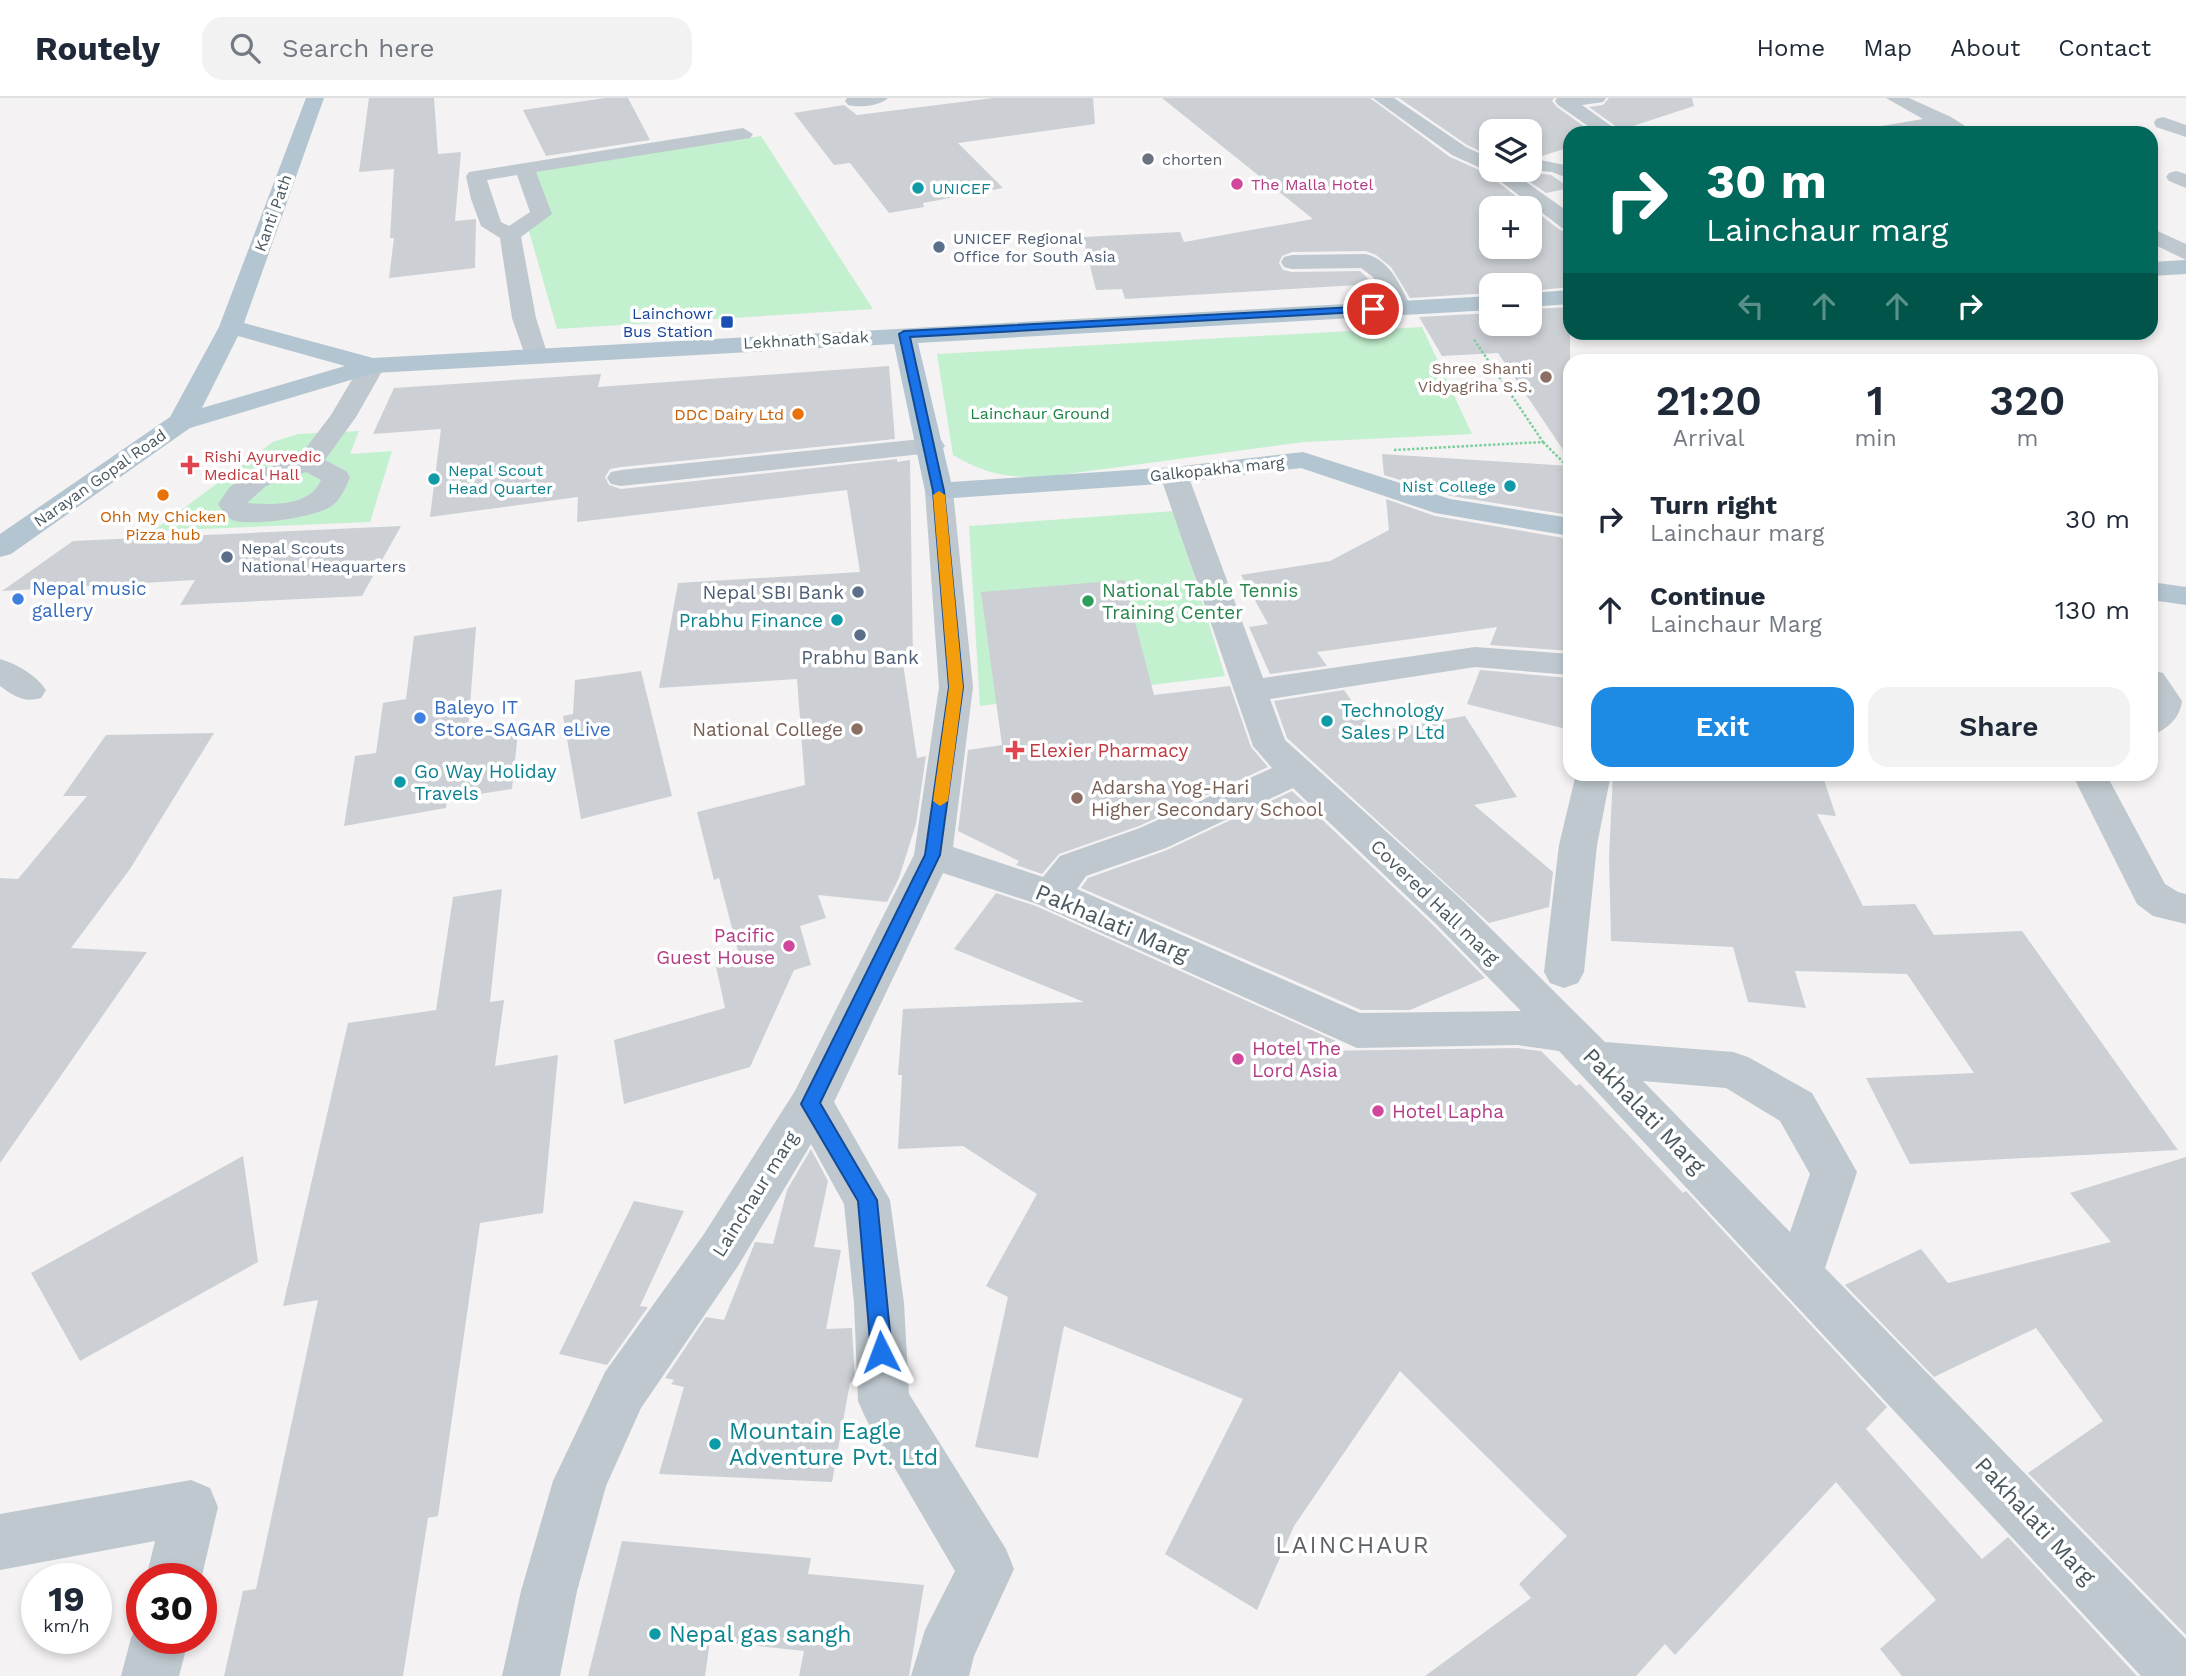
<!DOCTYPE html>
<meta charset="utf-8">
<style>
:root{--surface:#fff;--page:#f2f2f3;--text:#1f2937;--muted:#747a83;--line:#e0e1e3;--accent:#1d8ae4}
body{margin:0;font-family:"Work Sans",sans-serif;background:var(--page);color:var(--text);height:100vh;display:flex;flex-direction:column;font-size:26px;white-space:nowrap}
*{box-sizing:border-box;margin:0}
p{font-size:23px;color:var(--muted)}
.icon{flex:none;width:38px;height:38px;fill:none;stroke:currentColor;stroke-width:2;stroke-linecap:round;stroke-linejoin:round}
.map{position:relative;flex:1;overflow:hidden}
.panel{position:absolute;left:1563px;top:256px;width:595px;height:427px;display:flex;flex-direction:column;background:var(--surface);border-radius:21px;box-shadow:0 4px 10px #0003}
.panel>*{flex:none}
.guide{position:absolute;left:1563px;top:28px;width:595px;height:214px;border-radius:21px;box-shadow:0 4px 10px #0003;background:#00695c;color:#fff;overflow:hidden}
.buttons{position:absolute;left:1479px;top:21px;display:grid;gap:14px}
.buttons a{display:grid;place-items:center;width:63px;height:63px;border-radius:14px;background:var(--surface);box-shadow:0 4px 10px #0003;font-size:35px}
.speed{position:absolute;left:21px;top:1465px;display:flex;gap:14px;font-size:35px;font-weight:700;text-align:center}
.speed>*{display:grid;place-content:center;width:91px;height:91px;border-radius:50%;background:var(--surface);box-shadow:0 4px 10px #0003;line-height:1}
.speed small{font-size:18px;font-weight:400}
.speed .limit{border:10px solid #d22;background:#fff;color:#111}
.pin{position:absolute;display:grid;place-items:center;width:60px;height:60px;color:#fff;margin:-30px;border:4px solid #fff;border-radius:50%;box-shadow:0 2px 7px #0007}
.me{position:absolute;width:77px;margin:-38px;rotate:357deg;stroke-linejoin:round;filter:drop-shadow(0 0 5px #0008)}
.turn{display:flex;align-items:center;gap:24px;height:147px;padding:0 28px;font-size:32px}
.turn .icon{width:91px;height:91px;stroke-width:2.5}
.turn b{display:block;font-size:49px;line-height:60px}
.lanes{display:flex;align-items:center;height:66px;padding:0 28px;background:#0003;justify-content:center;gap:35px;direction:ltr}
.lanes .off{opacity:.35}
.eta{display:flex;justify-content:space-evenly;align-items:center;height:119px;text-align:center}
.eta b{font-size:42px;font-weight:600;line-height:49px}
.cta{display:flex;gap:14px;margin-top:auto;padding:14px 28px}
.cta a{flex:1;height:80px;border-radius:21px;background:var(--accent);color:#fff;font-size:28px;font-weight:600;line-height:80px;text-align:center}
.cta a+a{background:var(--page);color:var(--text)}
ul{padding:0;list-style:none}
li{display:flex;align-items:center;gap:21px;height:91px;padding:0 28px}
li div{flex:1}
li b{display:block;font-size:26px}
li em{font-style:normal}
header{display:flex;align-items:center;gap:42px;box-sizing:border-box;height:98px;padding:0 35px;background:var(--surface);border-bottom:2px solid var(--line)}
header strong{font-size:33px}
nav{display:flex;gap:38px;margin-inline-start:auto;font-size:24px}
.search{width:490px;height:63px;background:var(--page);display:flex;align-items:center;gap:18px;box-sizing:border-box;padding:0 24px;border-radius:21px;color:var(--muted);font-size:26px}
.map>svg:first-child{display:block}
.green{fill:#c3f0cf}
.building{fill:#ccd0d4;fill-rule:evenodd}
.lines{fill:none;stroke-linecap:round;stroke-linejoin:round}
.path{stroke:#7bce9c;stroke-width:2.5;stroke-dasharray:2.5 2;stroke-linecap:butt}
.minor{fill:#bec8ce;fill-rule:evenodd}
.major{fill:#b3c5d0;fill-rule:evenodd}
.route{fill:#1a73e8;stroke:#114b97;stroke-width:2}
.slow{fill:#f59e0b}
.worship-dot{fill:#6b7280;stroke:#fff;stroke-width:2.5}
.hotel-dot{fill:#d1479c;stroke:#fff;stroke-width:2.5}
.culture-dot{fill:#0f9aa8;stroke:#fff;stroke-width:2.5}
.service-dot{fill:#5c6f8a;stroke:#fff;stroke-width:2.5}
.transit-dot{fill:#1a4fb4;stroke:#fff;stroke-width:2.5}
.education-dot{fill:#8d6e63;stroke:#fff;stroke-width:2.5}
.food-dot{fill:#e8710a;stroke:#fff;stroke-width:2.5}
.health-dot{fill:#e0444e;stroke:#fff;stroke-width:2.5}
.shop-dot{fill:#3f7fe0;stroke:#fff;stroke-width:2.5}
.leisure-dot{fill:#2e9e5b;stroke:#fff;stroke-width:2.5}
.labels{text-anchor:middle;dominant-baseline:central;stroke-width:7;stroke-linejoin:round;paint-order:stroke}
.far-worship-label{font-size:16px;fill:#5b616d;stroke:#fff;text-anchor:start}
.far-hotel-label{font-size:16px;fill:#b23c85;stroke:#fff;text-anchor:start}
.far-culture-label{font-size:16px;fill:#0d838f;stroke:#fff;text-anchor:start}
.far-street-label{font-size:16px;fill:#4a5860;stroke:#fff}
.far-service-label{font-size:16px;fill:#4e5e75;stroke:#fff;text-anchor:start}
.far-transit-label{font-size:16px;fill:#164399;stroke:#fff;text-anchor:end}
.far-education-label{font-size:16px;fill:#785e54;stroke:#fff;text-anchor:end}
.far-park-label{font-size:16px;fill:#198342;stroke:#fff}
.far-food-label{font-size:16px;fill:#c56008;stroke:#fff;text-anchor:end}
.far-health-label{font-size:16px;fill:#be3a42;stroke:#fff;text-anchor:start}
.shop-label{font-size:19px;fill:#366cbe;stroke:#fff;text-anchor:start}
.leisure-label{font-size:19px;fill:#27864d;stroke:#fff;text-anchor:start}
.service-label{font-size:19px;fill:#4e5e75;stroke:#fff;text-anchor:end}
.culture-label{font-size:19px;fill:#0d838f;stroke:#fff;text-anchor:start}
.education-label{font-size:19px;fill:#785e54;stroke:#fff;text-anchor:end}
.health-label{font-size:19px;fill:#be3a42;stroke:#fff;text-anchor:start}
.street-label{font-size:19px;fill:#4a5860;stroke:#fff}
.hotel-label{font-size:19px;fill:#b23c85;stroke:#fff;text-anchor:start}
.near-street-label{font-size:23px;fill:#4a5860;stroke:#fff}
.near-culture-label{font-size:23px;fill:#0d838f;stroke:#fff;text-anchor:start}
.near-neighbourhood-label{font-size:24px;letter-spacing:2px;fill:#5f6367;stroke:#fff}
</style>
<header>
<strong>Routely</strong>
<div class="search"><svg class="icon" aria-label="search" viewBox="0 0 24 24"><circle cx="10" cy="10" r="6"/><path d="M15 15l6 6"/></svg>Search here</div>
<nav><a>Home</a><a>Map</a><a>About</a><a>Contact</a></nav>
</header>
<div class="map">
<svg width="2186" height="1578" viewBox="0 0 2186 1578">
<rect width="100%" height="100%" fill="#f4f2f3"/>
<g class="green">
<path d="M761,38L873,211L557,231L529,133L531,73Z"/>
<path d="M1422,229L1472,336L1304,344L1045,379C1008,380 985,376 953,357L937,256Z"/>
<path d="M359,333L350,356L392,353L370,424L153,433L273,344L298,336Z"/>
<path d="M1174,413L1225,578L980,608L969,428Z"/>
</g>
<g class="building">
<path d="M369,0H434L438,56L461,54L455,123L476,121L475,170L389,180L394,140H390L394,71L359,74Z"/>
<path d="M605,0H628L650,42L546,58L523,12Z"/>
<path d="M993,0H1093L1095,26L958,45L1003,90L923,105L924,109L889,115L850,65L834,67L794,15L844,7L857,17Z"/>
<path d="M1162,0H1370L1450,59L1486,75L1560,132L1570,134V189L1530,193V187H1491V195L1410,200L1391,169L1376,157L1366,153L1292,154L1282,158L1279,165L1283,172L1292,174L1360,173L1374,186L1125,201L1122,191L1096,192L1083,139L1180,134L1184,144L1313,121ZM1491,110H1530V149H1491Z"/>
<path d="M1399,0H1554L1552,3L1557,9L1593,35H1570V49L1539,59L1530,58V33H1491V58L1467,47Z"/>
<path d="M1609,0H1692L1694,8L1621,32L1589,9L1603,7Z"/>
<path d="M1513,72L1551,77L1570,90L1546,95Z"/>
<path d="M1570,209V362L1498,255L1442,258L1419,219L1491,215V226H1530V211Z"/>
<path d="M889,268L895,341L621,369L610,371L605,379L609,387L621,391L897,361V364L910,362L913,565H903L917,660L926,658L916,726L899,780L887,804L818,797L826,820L800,828L811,867L794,872L750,969L624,1006L614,942L725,910L715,864L739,857L719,780L714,782L697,714L805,687L797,581L659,590L678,485L860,474L847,392L577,424L578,399L430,419L441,331L373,336L394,290L601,276L598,289Z"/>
<path d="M1382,356L1570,368V417L1451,398L1384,377Z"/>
<path d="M1386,401L1435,418L1570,441V553L1490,547L1497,529L1317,554L1327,568L1270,576L1249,529L1268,526L1241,477L1330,463L1389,432Z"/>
<path d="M401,428L362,498L180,507L195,482L2,493L73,443Z"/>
<path d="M1124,482L1154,597L1230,588L1251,649L1268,669L1139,728L1059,756L1042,776L1016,767L1019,763L958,733L968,652L1002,647L981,494Z"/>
<path d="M476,529L468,633L519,625L512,691L447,701L446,710L344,728L355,658L376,655L383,605L406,601L414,538Z"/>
<path d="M1480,572L1570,580V632L1467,606Z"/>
<path d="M641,573L672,698L581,721L563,618L573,616L575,582Z"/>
<path d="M1344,592L1374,634L1465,618L1517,699L1474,707L1553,774L1549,809L1489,825L1287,640L1274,603Z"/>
<path d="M214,635L130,771L71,850L147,854L0,1065V780L18,781L87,698H63L106,637Z"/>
<path d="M1613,676H1822L1836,718L1817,716L1863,808L1915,806L1934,837L2022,833L2178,1052L1910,1066L1866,980L1974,975L1907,876L1795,873L1806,910L1748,904L1733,849L1611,843L1609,759Z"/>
<path d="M1292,693L1433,827L1485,880L1410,912H1361L1081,790L1088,780L1167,752Z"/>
<path d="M502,791L490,904L504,902L495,968L558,957L543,1115L480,1125L438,1418L428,1420L403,1578H224L243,1493L256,1491L318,1202L283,1208L348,925L436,912L453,799Z"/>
<path d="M996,795L1036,808L1336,943L1315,953L1517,950L1541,953L1576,988L1580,986L1683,1095L1686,1093L1887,1309L1866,1331L1982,1461L2008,1439L2137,1578H1902L1880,1551L1936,1502L1836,1384L1675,1557L1665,1546L1636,1578H1425L1531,1500L1519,1486L1567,1438L1400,1273L1294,1428L1257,1512L1165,1456L1243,1301L1064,1228L1038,1360L975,1349L1008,1199L986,1188L1037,1096L963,1048L898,1051L902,977H898L903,911L1084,904L954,851Z"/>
<path d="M811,1051L828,1083L814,1149L841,1152L826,1231L852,1230L855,1284L850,1285L832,1384L659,1376L684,1289L671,1286L674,1282L665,1280L706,1219L724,1222L755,1144L773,1146L787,1092Z"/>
<path d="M243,1058L258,1164L80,1263L31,1175Z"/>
<path d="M2186,1059V1537L2028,1375L2103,1323L2036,1230L1934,1279L1845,1187L1921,1151L1948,1185L2111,1144L2070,1095Z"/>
<path d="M634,1103L684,1113L640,1208L648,1209L607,1267L559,1256Z"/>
<path d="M622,1443L811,1460L808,1476L924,1487L909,1578H799L804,1553L710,1543L705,1578H588Z"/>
</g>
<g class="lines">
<g class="path">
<path d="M1543,344L1563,364L1570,365"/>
<path d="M1394,352L1543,344L1473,240"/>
</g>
<g class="minor">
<path d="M847,0H888C880,8 859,10 848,7L845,3Z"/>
<path d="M1373,0H1394L1466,49L1491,61V72H1509L1570,115V131L1562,130L1487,73L1452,57Z"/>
<path d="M1557,0H1606L1603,4L1582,7L1621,35H1598L1558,7L1555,3Z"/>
<path d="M1886,0H1909L1951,19L1976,35H1951L1940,29L1908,35H1866L1876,29L1923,21Z"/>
<path d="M2163,19L2186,27V39L2156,29L2154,25L2156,21Z"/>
<path d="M743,30L753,36L750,40L536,74L552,116L521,139L536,220L548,258L545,263L536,265L527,263L512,220L500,140L481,128L471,101L466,78L469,74ZM517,77L530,114L509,128L501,124L487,82Z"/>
<path d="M1530,60L1570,68V81L1552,74L1529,72Z"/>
<path d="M2176,73L2186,76V90L2169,83L2166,79L2169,75Z"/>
<path d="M2151,130L2186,146V162L2151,145Z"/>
<path d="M1366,156C1392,163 1400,189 1412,210L1408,215H1392L1373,179L1361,170L1292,171L1284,169L1281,164L1284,159L1292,157Z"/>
<path d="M372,260L381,263L385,268L356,319L325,362L346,373L350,379C346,389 342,399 333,407C319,419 250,429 232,422C226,419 222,412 218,406L229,390L246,376L299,359L331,317L363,263ZM306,374L321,382C310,409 271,407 247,405L266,388Z"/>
<path d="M931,340L941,342L945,348L941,354L621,388L611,386L607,380L611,374L621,372Z"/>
<path d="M1174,369L1184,371L1188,377L1263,580L1475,549L1570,556V577L1475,569L1270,601L1285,642L1463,803L1605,944L1733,954L1748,959L1812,995L1857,1074L1825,1170L2186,1541V1578H2141L1559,953L1517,947L1357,950L1037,806L943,775L834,1004L890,1102L904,1205L909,1296L1006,1451L1014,1471L974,1558L969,1578H911L925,1532L955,1473L866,1321L858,1303L854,1205L844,1106L811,1046L738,1168L641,1310L606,1388L577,1493L560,1578H502L521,1493L553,1383L605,1274L704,1136L795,993L914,757L939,589L925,393L929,387L939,385L949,387L953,393L973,589L953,749L1043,779L1060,758L1140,730L1272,670L1253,648L1160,377L1164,371ZM1293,690L1435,825L1521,913L1360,915L1077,791L1086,778L1166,750ZM1643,983L1726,990L1780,1023L1810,1076L1790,1134Z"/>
<path d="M0,561C17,566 36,577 46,592L41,600C23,605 14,598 0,588Z"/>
<path d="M2151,572L2163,575L2182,603C2180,620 2167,632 2151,637Z"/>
<path d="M1576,676H1611L1597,747L1584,874L1578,885L1564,890L1550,885L1544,874L1559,747Z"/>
<path d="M2072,676H2106L2165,786L2178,794L2186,796V826L2153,818L2137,806Z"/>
<path d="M191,1382L210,1390L218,1409L201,1482L146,1480L155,1443L0,1472V1416Z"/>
<path d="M142,1519V1540H189L179,1578H121L131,1540Z"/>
</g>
<g class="major">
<path d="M306,0H324L244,225L373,260L1491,198V212L918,245L951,384L1174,369L1303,354L1450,401L1570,420V438L1435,415L1301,370L1174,385L939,401L929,399L925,393L894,246L374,275L190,330L11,456L0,459V436L170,319L219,229ZM238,238L345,268L202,310Z"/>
<path d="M2186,162V176L2151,178V164Z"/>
<path d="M1570,192V206L1530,209V195Z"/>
<path d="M2151,484L2186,489V507L2151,502Z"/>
</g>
</g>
<path class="route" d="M1373,208L1378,211L1376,213L910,239L944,393L963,589L940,757L820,1005L877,1102L892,1254L889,1261L881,1264L874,1261L871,1254L858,1103L801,1006L925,757L949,589L933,393L899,236L904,233Z"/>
<path class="slow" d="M939,393L945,397L963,589L948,703L940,708L933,703L949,589L933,397Z"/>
<circle class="worship-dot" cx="1148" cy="61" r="7"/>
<g class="hotel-dot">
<circle cx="1237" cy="86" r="7"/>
<circle cx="789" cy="848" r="7"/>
<circle cx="1238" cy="961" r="7"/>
<circle cx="1378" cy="1013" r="7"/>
</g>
<g class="culture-dot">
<circle cx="918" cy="90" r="7"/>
<circle cx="434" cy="381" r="7"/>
<circle cx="1510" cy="388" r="7"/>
<circle cx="837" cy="522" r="7"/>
<circle cx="1327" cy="623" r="7"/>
<circle cx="400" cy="684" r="7"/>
<circle cx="715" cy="1346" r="7"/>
<circle cx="655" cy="1536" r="7"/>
</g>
<g class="service-dot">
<circle cx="939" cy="149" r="7"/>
<circle cx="227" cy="459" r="7"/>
<circle cx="858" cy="494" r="7"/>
<circle cx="860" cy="537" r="7"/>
</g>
<rect class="transit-dot" x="720" y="217" width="14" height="14" rx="3.5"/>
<g class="education-dot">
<circle cx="1546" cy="279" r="7"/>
<circle cx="857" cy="631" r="7"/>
<circle cx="1077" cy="700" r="7"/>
</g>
<g class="food-dot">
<circle cx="798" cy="316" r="7"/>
<circle cx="163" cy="397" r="7"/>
</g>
<g class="health-dot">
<path d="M186.5 356.5h7v7h7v7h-7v7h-7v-7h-7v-7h7z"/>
<path d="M1011.5 641.5h7v7h7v7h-7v7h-7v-7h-7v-7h7z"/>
</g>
<g class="shop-dot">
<circle cx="18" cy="501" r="7"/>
<circle cx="420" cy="620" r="7"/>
</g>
<circle class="leisure-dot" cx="1088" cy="503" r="7"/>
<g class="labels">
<g class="far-worship-label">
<text x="1162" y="61">chorten</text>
</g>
<g class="far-hotel-label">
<text x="1251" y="86">The Malla Hotel</text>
</g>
<g class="far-culture-label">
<text x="932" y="90">UNICEF</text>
<text x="448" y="372">Nepal Scout<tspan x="448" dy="18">Head Quarter</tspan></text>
<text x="1496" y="388" text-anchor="end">Nist College</text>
</g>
<g class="far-street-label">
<text transform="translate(273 115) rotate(-70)">Kanti Path</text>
<text transform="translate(806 242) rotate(-3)">Lekhnath Sadak</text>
<text transform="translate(1217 371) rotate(-6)">Galkopakha marg</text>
<text transform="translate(100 380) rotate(-35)">Narayan Gopal Road</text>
</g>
<g class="far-service-label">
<text x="953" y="140">UNICEF Regional<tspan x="953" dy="18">Office for South Asia</tspan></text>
<text x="241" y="450">Nepal Scouts<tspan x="241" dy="18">National Heaquarters</tspan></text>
</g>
<g class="far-transit-label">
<text x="713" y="215">Lainchowr<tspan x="713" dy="18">Bus Station</tspan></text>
</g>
<g class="far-education-label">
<text x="1532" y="270">Shree Shanti<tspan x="1532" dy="18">Vidyagriha S.S.</tspan></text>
</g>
<g class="far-park-label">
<text x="1040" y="315">Lainchaur Ground</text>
</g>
<g class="far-food-label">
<text x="784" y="316">DDC Dairy Ltd</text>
<text x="163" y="418" text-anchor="middle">Ohh My Chicken<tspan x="163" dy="18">Pizza hub</tspan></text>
</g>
<g class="far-health-label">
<text x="204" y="358">Rishi Ayurvedic<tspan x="204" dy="18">Medical Hall</tspan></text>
</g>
<g class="shop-label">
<text x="32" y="490">Nepal music<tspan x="32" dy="22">gallery</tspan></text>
<text x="434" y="609">Baleyo IT<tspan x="434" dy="22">Store-SAGAR eLive</tspan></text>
</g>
<g class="leisure-label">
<text x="1102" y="492">National Table Tennis<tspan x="1102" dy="22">Training Center</tspan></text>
</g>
<g class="service-label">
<text x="844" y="494">Nepal SBI Bank</text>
<text x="860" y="559" text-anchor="middle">Prabhu Bank</text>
</g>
<g class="culture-label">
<text x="823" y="522" text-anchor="end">Prabhu Finance</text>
<text x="1341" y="612">Technology<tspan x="1341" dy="22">Sales P Ltd</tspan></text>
<text x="414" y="673">Go Way Holiday<tspan x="414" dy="22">Travels</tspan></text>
</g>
<g class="education-label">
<text x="843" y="631">National College</text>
<text x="1091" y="689" text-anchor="start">Adarsha Yog-Hari<tspan x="1091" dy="22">Higher Secondary School</tspan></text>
</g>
<g class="health-label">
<text x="1029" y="652">Elexier Pharmacy</text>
</g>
<g class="street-label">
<text transform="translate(1435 804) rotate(44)">Covered Hall marg</text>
<text transform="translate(755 1096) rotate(-58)">Lainchaur marg</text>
</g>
<g class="hotel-label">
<text x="775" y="837" text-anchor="end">Pacific<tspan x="775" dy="22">Guest House</tspan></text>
<text x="1252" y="950">Hotel The<tspan x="1252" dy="22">Lord Asia</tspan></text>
<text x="1392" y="1013">Hotel Lapha</text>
</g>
<g class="near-street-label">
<text transform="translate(1112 825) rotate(23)">Pakhalati Marg</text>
<text transform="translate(1644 1013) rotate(46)">Pakhalati Marg</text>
<text transform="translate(2035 1423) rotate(47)">Pakhalati Marg</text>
</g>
<g class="near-culture-label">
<text x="729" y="1333">Mountain Eagle<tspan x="729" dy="26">Adventure Pvt. Ltd</tspan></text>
<text x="669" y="1536">Nepal gas sangh</text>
</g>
<g class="near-neighbourhood-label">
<text x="1353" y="1447">LAINCHAUR</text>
</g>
</g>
</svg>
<div class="buttons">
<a><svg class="icon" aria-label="layers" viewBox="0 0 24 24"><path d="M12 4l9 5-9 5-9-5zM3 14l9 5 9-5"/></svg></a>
<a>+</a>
<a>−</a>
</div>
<div class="speed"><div>19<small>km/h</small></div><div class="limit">30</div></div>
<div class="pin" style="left:1373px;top:211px;background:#d93025"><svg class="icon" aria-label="arrive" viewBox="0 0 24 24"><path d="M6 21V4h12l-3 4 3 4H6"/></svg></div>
<svg class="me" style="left:881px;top:1254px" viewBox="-20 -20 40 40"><path d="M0-17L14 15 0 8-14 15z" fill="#1a73e8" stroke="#fff" stroke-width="4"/></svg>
<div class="guide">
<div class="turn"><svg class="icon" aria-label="right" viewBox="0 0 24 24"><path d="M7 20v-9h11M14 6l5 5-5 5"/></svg><div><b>30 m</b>Lainchaur marg</div></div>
<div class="lanes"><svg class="icon off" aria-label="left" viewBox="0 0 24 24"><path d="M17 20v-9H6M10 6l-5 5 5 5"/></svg><svg class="icon off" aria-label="ahead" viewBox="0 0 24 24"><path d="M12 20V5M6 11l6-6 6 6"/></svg><svg class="icon off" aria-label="ahead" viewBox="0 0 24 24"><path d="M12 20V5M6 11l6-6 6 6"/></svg><svg class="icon" aria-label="right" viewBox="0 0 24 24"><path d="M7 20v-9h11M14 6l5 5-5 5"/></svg></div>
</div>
<section class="panel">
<div class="eta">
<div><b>21:20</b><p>Arrival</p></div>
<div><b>1</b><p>min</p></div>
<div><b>320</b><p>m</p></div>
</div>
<ul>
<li><svg class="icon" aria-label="right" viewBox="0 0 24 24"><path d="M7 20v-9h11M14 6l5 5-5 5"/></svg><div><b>Turn right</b><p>Lainchaur marg</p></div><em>30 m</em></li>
<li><svg class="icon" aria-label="ahead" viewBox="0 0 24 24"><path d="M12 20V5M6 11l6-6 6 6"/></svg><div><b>Continue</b><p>Lainchaur Marg</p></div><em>130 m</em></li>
</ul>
<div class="cta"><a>Exit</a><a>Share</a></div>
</section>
</div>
